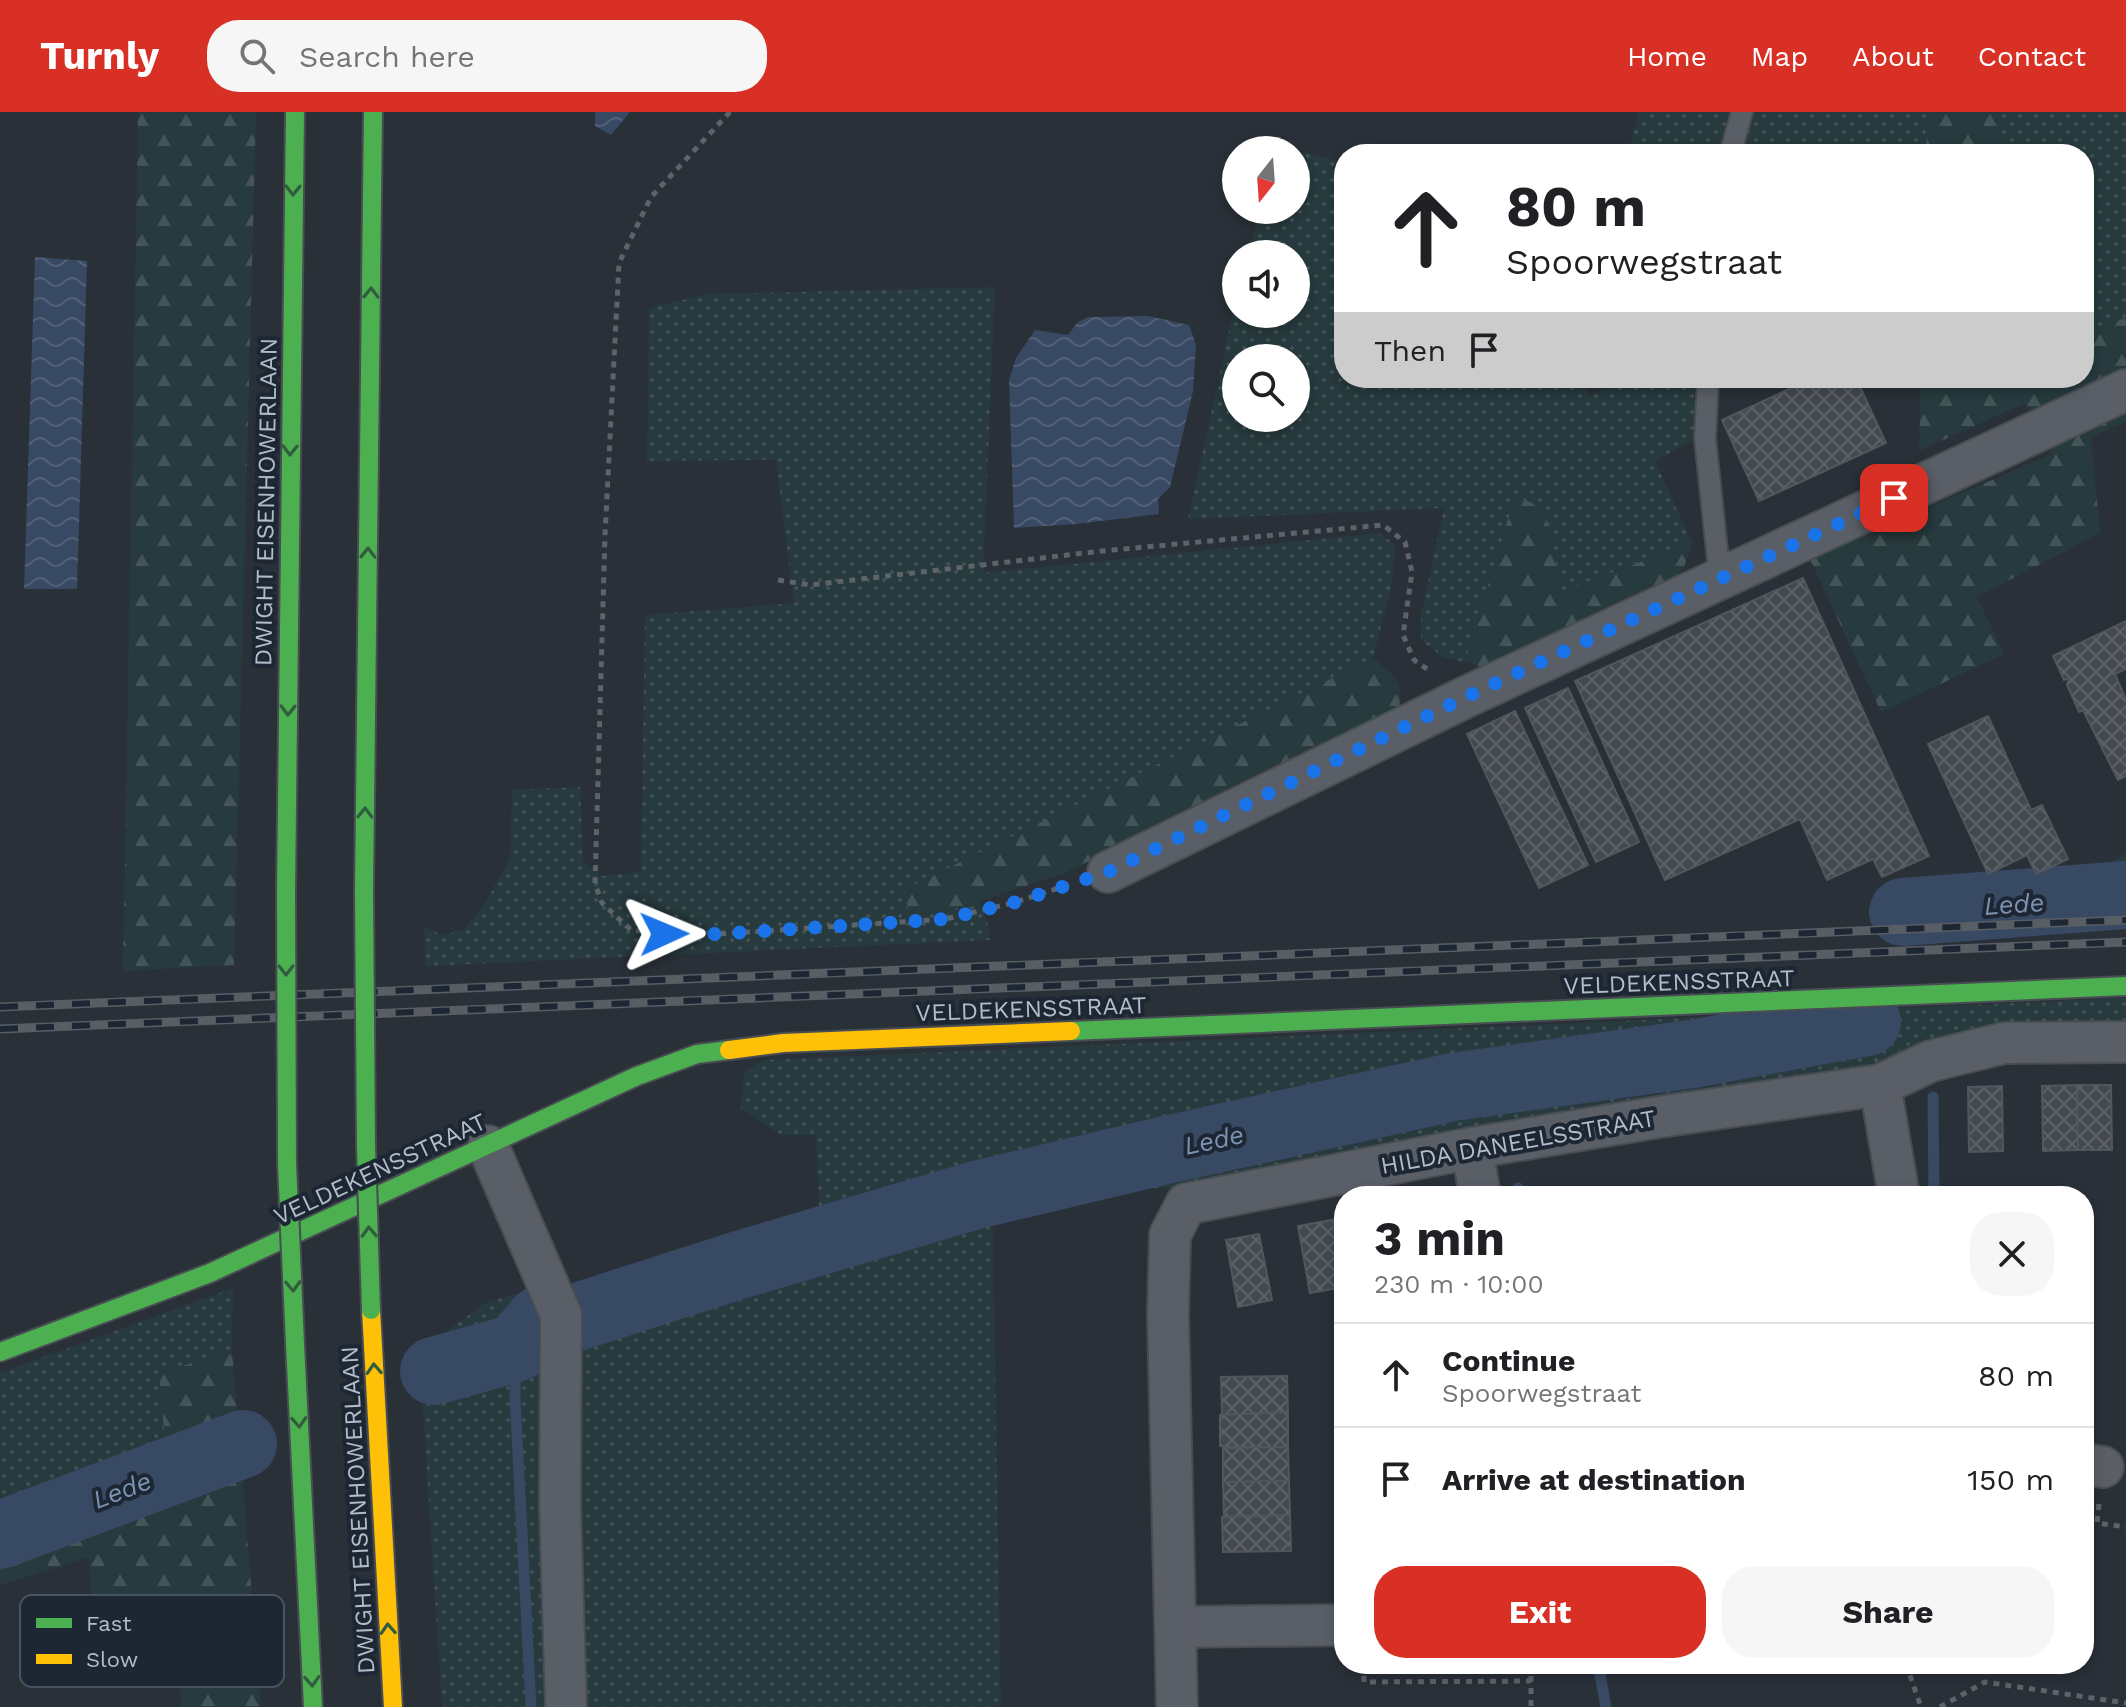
<!DOCTYPE html>
<meta charset="utf-8">
<style>
:root{--surface:#fff;--page:#f6f6f6;--text:#202124;--muted:#757577;--line:#e0e0e0;--accent:#d93025}
body{margin:0;font-family:"Work Sans",sans-serif;background:var(--page);color:var(--text);height:100vh;display:flex;flex-direction:column;font-size:30px;white-space:nowrap}
*{box-sizing:border-box;margin:0}
p{font-size:26px;color:var(--muted)}
.icon{flex:none;width:44px;height:44px;fill:none;stroke:currentColor;stroke-width:2;stroke-linecap:round;stroke-linejoin:round}
.map{position:relative;flex:1;overflow:hidden}
.details{position:absolute;left:1334px;top:1074px;width:760px;height:488px;display:flex;flex-direction:column;background:var(--surface);border-radius:32px;box-shadow:0 4px 12px #0003}
.details>*{flex:none}
.guide{position:absolute;left:1334px;top:32px;width:760px;height:244px;border-radius:32px;box-shadow:0 4px 12px #0003;background:#fff;color:var(--text);overflow:hidden}
.needle{width:52px;rotate:197deg}
.buttons{position:absolute;left:1222px;top:24px;display:grid;gap:16px}
.buttons a{display:grid;place-items:center;width:88px;height:88px;border-radius:50%;background:var(--surface);box-shadow:0 4px 12px #0003;font-size:40px}
.pin{position:absolute;display:grid;place-items:center;width:68px;height:68px;color:#fff;margin:-34px;border-radius:16px;box-shadow:0 4px 12px #0006}
.me{position:absolute;width:88px;margin:-44px;rotate:89deg;stroke-linejoin:round;filter:drop-shadow(0 0 6px #0008)}
.turn{display:flex;align-items:center;gap:28px;height:168px;padding:0 40px;font-size:36px}
.turn .icon{width:104px;height:104px;stroke-width:2.5}
.turn b{display:block;font-size:56px;line-height:68px}
.then{display:flex;align-items:center;height:76px;padding:0 40px;background:#0003;gap:16px;font-size:30px}
.round{display:grid;place-items:center;flex:none;width:84px;height:84px;border-radius:32px;background:var(--page)}
.head{display:flex;align-items:center;justify-content:space-between;height:136px;padding:0 40px}
h1{font-size:48px;font-weight:700;line-height:60px}
.action{display:flex;gap:16px;margin-top:auto;padding:16px 40px}
.action a{flex:1;height:92px;border-radius:32px;background:var(--accent);color:#fff;font-size:32px;font-weight:700;line-height:92px;text-align:center}
.action a+a{background:var(--page);color:var(--text)}
ul{padding:0;list-style:none}
li{display:flex;align-items:center;gap:24px;height:104px;padding:0 40px;border-top:2px solid var(--line)}
li div{flex:1}
li b{display:block;font-size:30px}
li em{font-style:normal}
header{display:flex;align-items:center;gap:48px;box-sizing:border-box;height:112px;padding:0 40px;background:var(--accent);color:#fff}
header strong{font-size:38px}
nav{display:flex;gap:44px;margin-inline-start:auto;font-size:28px}
.search{width:560px;height:72px;background:var(--page);display:flex;align-items:center;gap:20px;box-sizing:border-box;padding:0 28px;border-radius:32px;color:var(--muted);font-size:30px}
.map>svg:first-child{display:block}
.grass{fill:url(#grass-dots);fill-rule:evenodd}
.forest{fill:url(#forest-firs)}
.water{fill:url(#water-waves)}
.lines{fill:none;stroke-linecap:round;stroke-linejoin:round}
.stream{stroke:#384963;stroke-width:11}
.river{stroke:#384963;stroke-width:68}
.building{fill:url(#building-cross-hatch);stroke:#52575f;stroke-width:2}
.lane-casing{stroke:#484c53;stroke-width:24}
.street-casing{stroke:#484c53;stroke-width:44}
.fast-casing{stroke:#484c53;stroke-width:22}
.slow-casing{stroke:#484c53;stroke-width:22}
.path{stroke:#5d636a;stroke-width:5;stroke-dasharray:6 6;stroke-linecap:butt}
.lane{stroke:#5a5e66;stroke-width:20}
.street{stroke:#5a5e66;stroke-width:40}
.fast{stroke:#4caf50;stroke-width:18}
.slow{stroke:#ffc107;stroke-width:18}
.rail-casing{stroke:#595d64;stroke-width:9}
.rail{stroke:#1d2633;stroke-width:6;stroke-dasharray:18;stroke-linecap:butt}
.fast-bridge-casing{stroke:#474c53;stroke-width:22;stroke-linecap:butt}
.fast-bridge{stroke:#4caf50;stroke-width:18}
.oneway{stroke:#305d3f}
.route{stroke:#1a73e8;stroke-width:14;stroke-dasharray:0 25.2}
.labels{text-anchor:middle;dominant-baseline:central;stroke-width:8;stroke-linejoin:round;paint-order:stroke}
.street-label{font-size:24px;fill:#b4bcc9;stroke:#1d2633}
.water-label{font-size:26px;font-style:italic;fill:#7c92b1;stroke:#1d2633}
.key{fill:#1d2633;stroke:#4a5360;stroke-width:2}
.key-label{font-size:22px;fill:#b4bcc9}
</style>
<header>
<strong>Turnly</strong>
<div class="search"><svg class="icon" aria-label="search" viewBox="0 0 24 24"><circle cx="10" cy="10" r="6"/><path d="M15 15l6 6"/></svg>Search here</div>
<nav><a>Home</a><a>Map</a><a>About</a><a>Contact</a></nav>
</header>
<div class="map">
<svg width="2126" height="1595" viewBox="0 0 2126 1595">
<defs>
<pattern id="grass-dots" width="8" height="8" patternUnits="userSpaceOnUse" patternTransform="scale(2)"><rect width="8" height="8" fill="#273a3e"/><path d="M2 2h.1M6 6h.1" fill="none" stroke="#445559" stroke-width="1.8" stroke-linecap="round"/></pattern>
<pattern id="forest-firs" width="22" height="20" patternUnits="userSpaceOnUse" patternTransform="scale(2)"><rect width="22" height="20" fill="#273a3e"/><path d="M5 1l3.5 6h-7zM16 11l3.5 6h-7z" fill="#445559"/></pattern>
<pattern id="water-waves" width="16" height="10" patternUnits="userSpaceOnUse" patternTransform="scale(2)"><rect width="16" height="10" fill="#384963"/><path d="M0 5q4-4 8 0t8 0" fill="none" stroke="#526178"/></pattern>
<pattern id="building-cross-hatch" width="8" height="8" patternUnits="userSpaceOnUse" patternTransform="scale(2)"><rect width="8" height="8" fill="#444950"/><path d="M0 0l8 8M0 8l8-8" fill="none" stroke="#5d6168"/></pattern>
</defs>
<rect width="100%" height="100%" fill="#2a3038"/>
<g class="grass">
<path d="M1639,0H1927L1926,42H1628Z"/>
<path d="M1997,0H2126V205L2084,225V42H1999Z"/>
<path d="M1296,38L1344,51V266H1582L1589,283L1641,266H1694L1695,327L1655,349L1692,431L1562,479L1544,396L1515,385L1465,550L1443,545L1421,528V504L1444,396L1188,407L1236,188V202H1296V142H1248L1260,98H1296ZM1236,246H1296V306H1236Z"/>
<path d="M995,175L983,461L1380,421L1395,433L1392,471L1373,546L907,777L908,802L958,796L979,789L987,809L990,828L426,854L424,815L443,823L463,818L481,798L510,747L512,678L580,675L583,749L602,764L641,760L645,503L794,491L776,348L647,349L649,196L708,182Z"/>
<path d="M2126,886V921L1889,955L1199,1074L992,1084L1001,1595H442L422,1281L423,1237L485,1191L532,1177L822,1162L816,1023H781L741,997L744,960L764,948Z"/>
<path d="M233,1176L232,1239L159,1261L168,1354L0,1411V1261Z"/>
</g>
<g class="forest">
<path d="M138,0H256L234,853L123,859Z"/>
<path d="M1927,0H1997L1999,42H1926Z"/>
<path d="M2126,205V310L2091,325L2100,421L1977,485L2004,542L1881,600L1810,447L2052,342L2025,291L1919,339L1921,266H2084V225Z"/>
<path d="M1515,384L1544,396L1562,479L1692,431L1684,455L1671,472L1490,557L1465,550Z"/>
<path d="M1373,546C1395,565 1405,569 1398,600L1062,762L958,796L908,802L906,777Z"/>
<path d="M2126,741V782L1968,787L1964,777L2072,775Z"/>
<path d="M232,1239L261,1595H181L179,1564L96,1571L89,1445L0,1473V1411L167,1354L159,1261Z"/>
</g>
<g class="water">
<path d="M595,0H630L611,23L595,14Z"/>
<path d="M35,145L87,149L77,477H24Z"/>
<path d="M1148,204L1189,213L1196,233L1193,279L1170,375L1158,387L1159,402L1076,412L1014,416L1009,268L1016,246L1035,218L1068,223L1077,211L1088,205Z"/>
</g>
<g class="lines">
<g class="stream">
<path d="M1933,985L1934,1084"/>
<path d="M1518,1076L1520,1084"/>
<path d="M516,1236L515,1285L531,1595"/>
<path d="M1598,1552L1606,1595"/>
</g>
<g class="river">
<path d="M1903,800L2126,783"/>
<path d="M574,1206L739,1153L976,1083L1170,1037L1453,975L1692,942L1867,910"/>
<path d="M434,1259L516,1236L541,1207"/>
<path d="M0,1423L243,1332"/>
</g>
</g>
<g class="building">
<path d="M1813,266H1856L1886,331L1759,389L1722,308Z"/>
<path d="M1803,466L1929,744L1882,765L1873,747L1827,768L1800,707L1665,768L1575,569Z"/>
<path d="M2126,509V557L2115,562L2126,588V664L2118,668L2083,598L2079,600L2067,573L2069,566L2064,568L2053,544Z"/>
<path d="M1568,576L1639,730L1596,750L1525,596Z"/>
<path d="M1515,599L1588,753L1539,776L1467,622Z"/>
<path d="M1988,604L2031,698L2042,693L2068,747L2036,762L2027,743L1988,762L1928,632Z"/>
<path d="M2077,973L2078,1038L2043,1039L2042,974Z"/>
<path d="M2077,973H2111L2112,1038H2078Z"/>
<path d="M2002,974L2003,1039L1969,1040L1968,975Z"/>
<path d="M1344,1106V1175L1332,1108Z"/>
<path d="M1332,1108L1344,1175L1310,1181L1298,1114Z"/>
<path d="M1259,1122L1272,1188L1238,1195L1226,1128Z"/>
<path d="M1287,1264L1288,1300L1222,1303L1221,1265Z"/>
<path d="M1288,1300V1335L1220,1334V1303Z"/>
<path d="M1288,1335L1289,1369L1223,1370V1336Z"/>
<path d="M1289,1369L1290,1403L1224,1405L1223,1370Z"/>
<path d="M1290,1403L1291,1439L1223,1440L1222,1405Z"/>
</g>
<g class="lines">
<defs>
<g id="lane">
<path d="M1730,42L1742,0"/>
<path d="M1708,266L1705,326L1720,467"/>
</g>
<g id="street">
<path d="M1108,760L1468,584L2126,278"/>
<path d="M1880,973L1899,1084"/>
<path d="M488,1034L561,1203L560,1393L566,1595"/>
<path d="M1472,1036L1480,1084"/>
<path d="M2084,1352L2103,1355"/>
<path d="M1176,1515L1344,1513"/>
<path d="M1177,1595L1168,1202L1170,1123L1186,1092L1472,1036L1659,1005L1880,973L1931,949L2004,931L2126,930"/>
</g>
<g id="fast">
<path d="M364,779L373,0"/>
<path d="M286,780L295,0"/>
<path d="M1071,919L2126,874"/>
<path d="M295,1232L313,1595"/>
<path d="M0,1240L210,1161L637,964L697,942L729,938"/>
</g>
<g id="slow">
<path d="M729,938L783,931L1071,919"/>
<path d="M371,1198L393,1595"/>
</g>
</defs>
<use href="#lane" class="lane-casing"/>
<use href="#street" class="street-casing"/>
<use href="#fast" class="fast-casing"/>
<use href="#slow" class="slow-casing"/>
<g class="path">
<path d="M730,0L651,85L619,151L605,423L595,772L602,791L631,818L664,822H718L946,807L1016,790L1074,771"/>
<path d="M778,468L810,473L1102,439L1383,413L1405,430L1412,460L1403,523L1414,548L1430,559"/>
<path d="M2099,1392L2097,1411L2126,1415"/>
<path d="M1363,1552L1364,1570L1531,1569"/>
<path d="M1531,1552V1595"/>
<path d="M1906,1552L1921,1595"/>
<path d="M1940,1595L1985,1570L2126,1591"/>
</g>
<use href="#lane" class="lane"/>
<use href="#street" class="street"/>
<use href="#fast" class="fast"/>
<use href="#slow" class="slow"/>
<defs>
<g id="rail">
<path d="M0,895L2126,808"/>
<path d="M0,917L2126,830"/>
</g>
</defs>
<use href="#rail" class="rail-casing"/>
<use href="#rail" class="rail"/>
<defs>
<g id="fast-bridge">
<path d="M364,779L366,1034L371,1198"/>
<path d="M286,780L287,1052L295,1232"/>
</g>
</defs>
<use href="#fast-bridge" class="fast-bridge-casing"/>
<use href="#fast-bridge" class="fast-bridge"/>
</g>
<defs><path id="oneway-chevron" d="M-2-3.5L2.5 0L-2 3.5" fill="none" stroke-width="1.6" stroke-linecap="round" stroke-linejoin="round" transform="scale(2)"/></defs>
<g class="oneway">
<use href="#oneway-chevron" transform="translate(293 78) rotate(91)"/>
<use href="#oneway-chevron" transform="translate(371 181) rotate(-89)"/>
<use href="#oneway-chevron" transform="translate(290 338) rotate(91)"/>
<use href="#oneway-chevron" transform="translate(368 441) rotate(-89)"/>
<use href="#oneway-chevron" transform="translate(288 598) rotate(91)"/>
<use href="#oneway-chevron" transform="translate(365 701) rotate(-89)"/>
<use href="#oneway-chevron" transform="translate(286 858) rotate(90)"/>
<use href="#oneway-chevron" transform="translate(369 1120) rotate(-92)"/>
<use href="#oneway-chevron" transform="translate(293 1174) rotate(88)"/>
<use href="#oneway-chevron" transform="translate(374 1257) rotate(-93)"/>
<use href="#oneway-chevron" transform="translate(299 1310) rotate(87)"/>
<use href="#oneway-chevron" transform="translate(388 1517) rotate(-93)"/>
<use href="#oneway-chevron" transform="translate(312 1569) rotate(87)"/>
</g>
<g class="lines">
<path class="route" d="M664,822H718L946,807L1016,790L1108,760L1468,584L1894,386"/>
</g>
<g class="labels">
<g class="street-label">
<text transform="translate(266 390) rotate(-89)">DWIGHT EISENHOWERLAAN</text>
<text transform="translate(1679 870) rotate(-2)">VELDEKENSSTRAAT</text>
<text transform="translate(1031 897) rotate(-2)">VELDEKENSSTRAAT</text>
<text transform="translate(1518 1030) rotate(-10)">HILDA DANEELSSTRAAT</text>
<text transform="translate(380 1057) rotate(-25)">VELDEKENSSTRAAT</text>
<text transform="translate(358 1398) rotate(-93)">DWIGHT EISENHOWERLAAN</text>
</g>
<g class="water-label">
<text transform="translate(2014 792) rotate(-4)">Lede</text>
<text transform="translate(1214 1028) rotate(-12)">Lede</text>
<text transform="translate(122 1378) rotate(-21)">Lede</text>
</g>
</g>
<rect x="20" y="1483" width="264" height="92" rx="12" class="key"/>
<rect x="36" y="1506" width="36" height="10" fill="#4caf50"/>
<rect x="36" y="1542" width="36" height="10" fill="#ffc107"/>
<g class="key-label">
<text x="86" y="1519">Fast</text>
<text x="86" y="1555">Slow</text>
</g>
</svg>
<div class="buttons">
<a><svg class="needle" viewBox="-14 -14 28 28"><path d="M0-13l5 13h-10z" fill="#e53935"/><path d="M0 13l5-13h-10z" fill="#757577"/></svg></a>
<a><svg class="icon" aria-label="sound" viewBox="0 0 24 24"><path d="M4 9h4l5-4v14l-5-4H4zM17 9q2 3 0 6"/></svg></a>
<a><svg class="icon" aria-label="search" viewBox="0 0 24 24"><circle cx="10" cy="10" r="6"/><path d="M15 15l6 6"/></svg></a>
</div>
<div class="pin" style="left:1894px;top:386px;background:#d93025"><svg class="icon" aria-label="arrive" viewBox="0 0 24 24"><path d="M6 21V4h12l-3 4 3 4H6"/></svg></div>
<svg class="me" style="left:664px;top:822px" viewBox="-20 -20 40 40"><path d="M0-17L14 15 0 8-14 15z" fill="#1a73e8" stroke="#fff" stroke-width="4"/></svg>
<div class="guide">
<div class="turn"><svg class="icon" aria-label="ahead" viewBox="0 0 24 24"><path d="M12 20V5M6 11l6-6 6 6"/></svg><div><b>80 m</b>Spoorwegstraat</div></div>
<div class="then">Then<svg class="icon" aria-label="arrive" viewBox="0 0 24 24"><path d="M6 21V4h12l-3 4 3 4H6"/></svg></div>
</div>
<section class="details">
<div class="head"><div><h1>3 min</h1><p>230 m · 10:00</p></div><a class="round"><svg class="icon" aria-label="close" viewBox="0 0 24 24"><path d="M6 6l12 12M18 6L6 18"/></svg></a></div>
<ul>
<li><svg class="icon" aria-label="ahead" viewBox="0 0 24 24"><path d="M12 20V5M6 11l6-6 6 6"/></svg><div><b>Continue</b><p>Spoorwegstraat</p></div><em>80 m</em></li>
<li><svg class="icon" aria-label="arrive" viewBox="0 0 24 24"><path d="M6 21V4h12l-3 4 3 4H6"/></svg><div><b>Arrive at destination</b></div><em>150 m</em></li>
</ul>
<div class="action"><a>Exit</a><a>Share</a></div>
</section>
</div>
